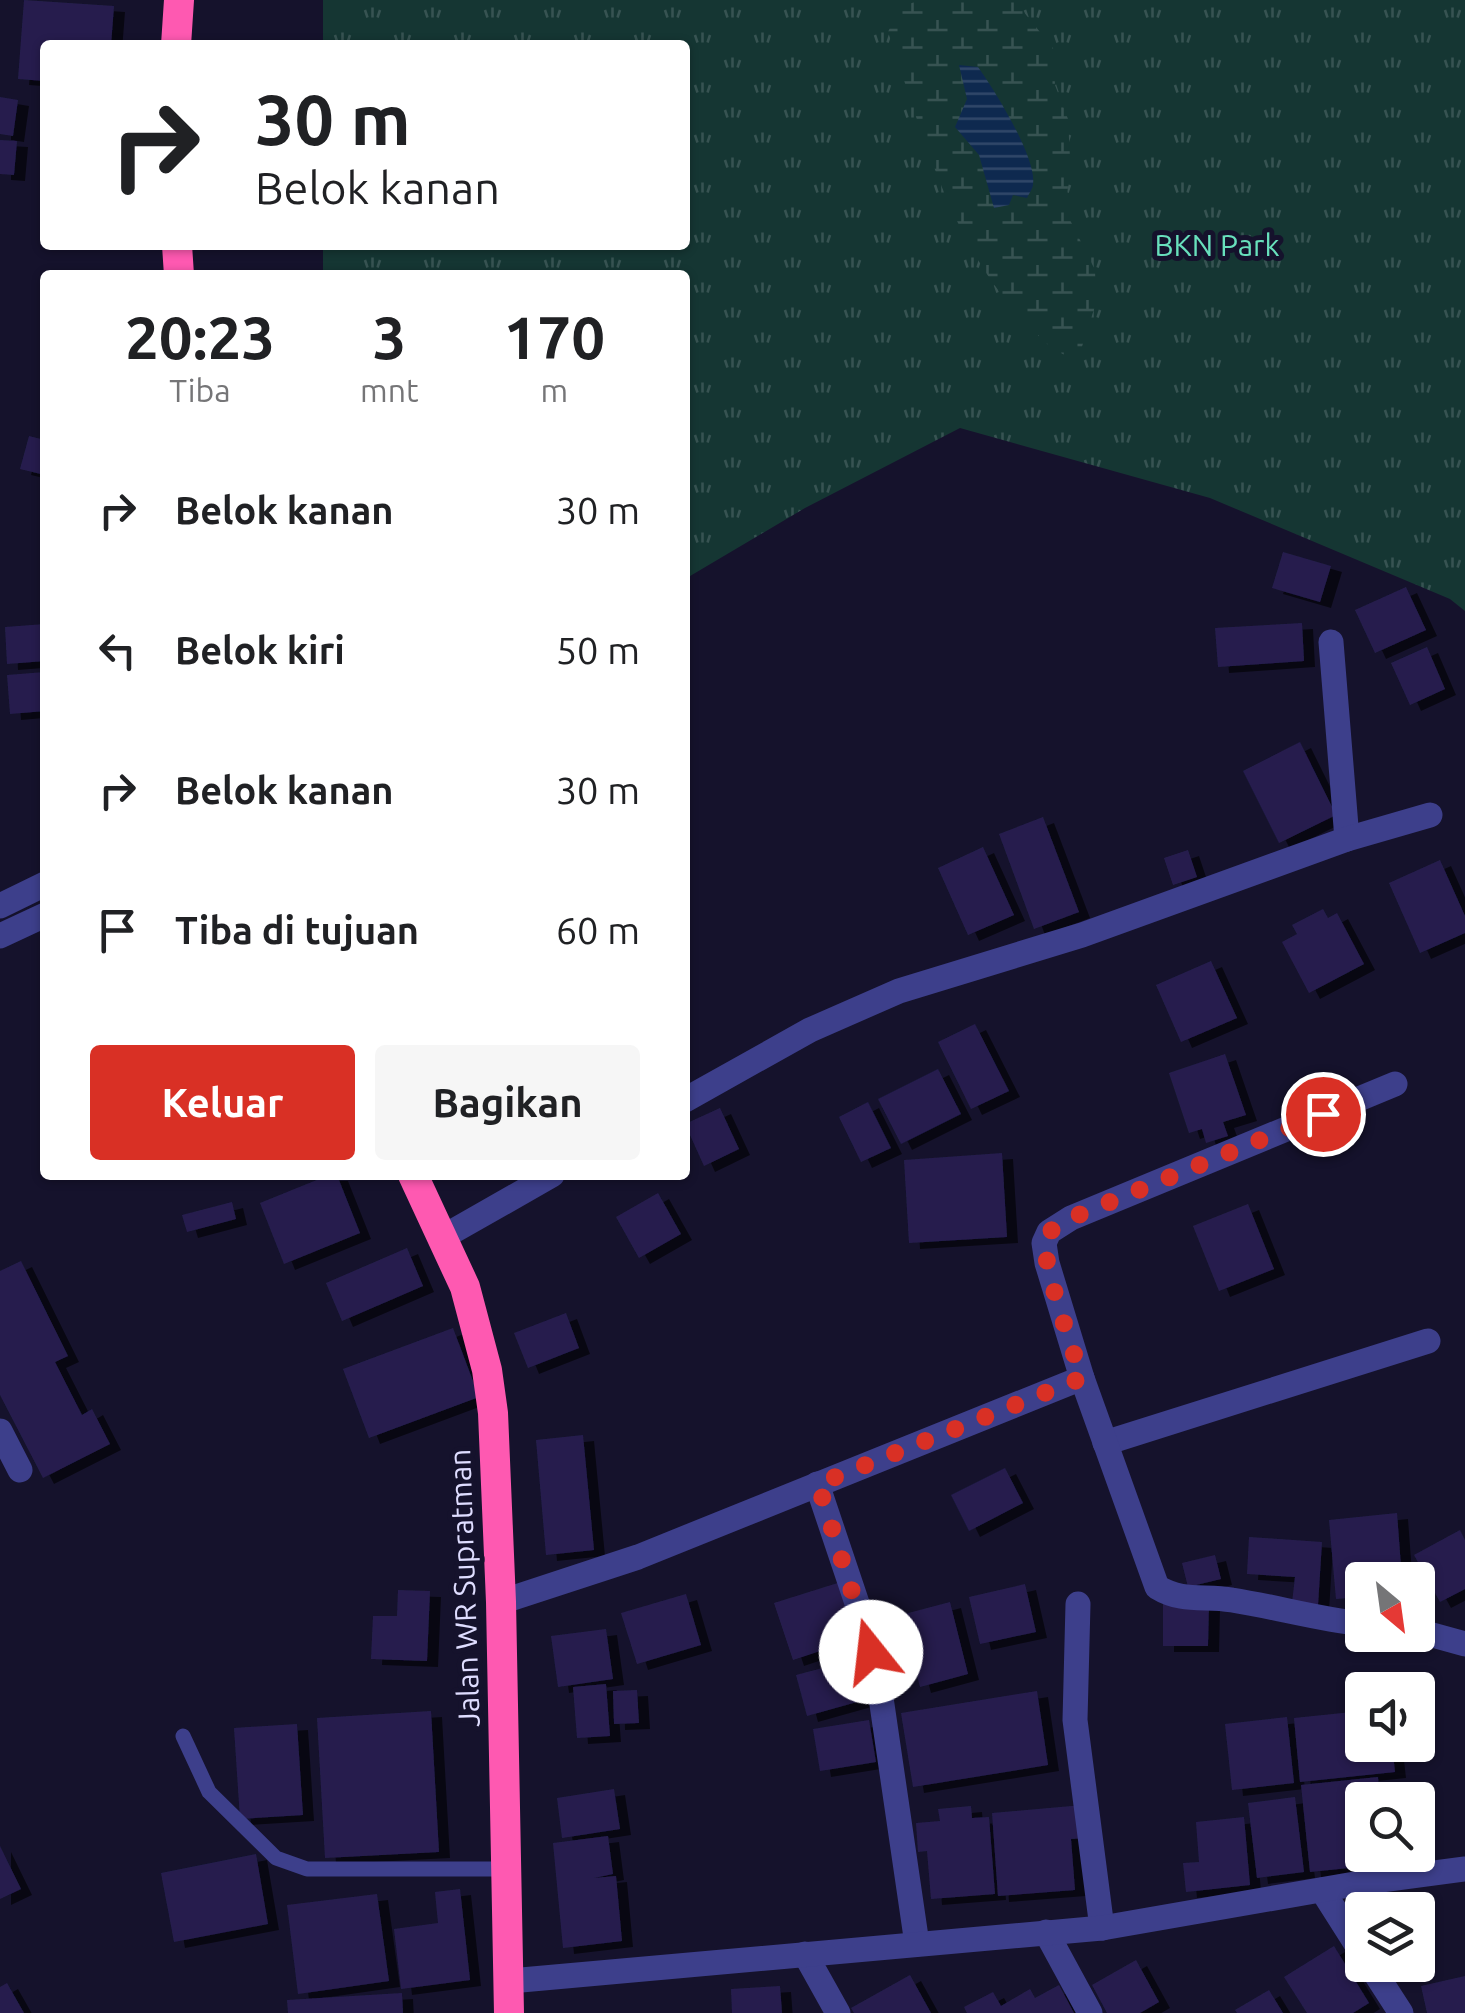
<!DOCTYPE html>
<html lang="id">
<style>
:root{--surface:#fff;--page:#f6f6f6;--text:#202124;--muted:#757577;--accent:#d93025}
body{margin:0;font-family:Ubuntu,sans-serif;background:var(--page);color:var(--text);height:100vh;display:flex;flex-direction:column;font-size:38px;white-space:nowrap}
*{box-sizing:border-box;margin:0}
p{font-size:32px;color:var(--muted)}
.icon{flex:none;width:55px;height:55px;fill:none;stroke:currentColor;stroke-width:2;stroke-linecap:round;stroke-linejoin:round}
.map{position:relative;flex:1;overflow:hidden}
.panel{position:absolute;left:40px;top:270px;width:650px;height:910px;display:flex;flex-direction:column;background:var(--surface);border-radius:10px;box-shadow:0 2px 8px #0004}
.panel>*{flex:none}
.banner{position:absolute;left:40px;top:40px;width:650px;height:210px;border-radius:10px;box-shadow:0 2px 8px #0004;background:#fff;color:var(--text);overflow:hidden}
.needle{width:65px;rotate:151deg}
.fabs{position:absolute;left:1345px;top:1562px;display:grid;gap:20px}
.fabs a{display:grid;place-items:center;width:90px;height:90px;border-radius:10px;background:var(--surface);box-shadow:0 2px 8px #0004;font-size:50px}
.pin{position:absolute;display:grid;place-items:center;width:85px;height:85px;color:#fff;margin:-42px;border:5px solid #fff;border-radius:50%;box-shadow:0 2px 10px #0007}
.me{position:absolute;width:110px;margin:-55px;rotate:344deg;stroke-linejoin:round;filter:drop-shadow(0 0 8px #0008)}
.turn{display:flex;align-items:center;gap:35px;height:210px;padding:0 50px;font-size:45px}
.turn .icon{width:130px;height:130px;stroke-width:2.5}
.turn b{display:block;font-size:70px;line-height:85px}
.eta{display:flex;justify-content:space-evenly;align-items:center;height:170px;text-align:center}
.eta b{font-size:60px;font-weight:600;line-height:70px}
.primary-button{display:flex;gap:20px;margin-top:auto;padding:20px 50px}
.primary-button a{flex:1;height:115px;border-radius:10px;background:var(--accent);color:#fff;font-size:40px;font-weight:600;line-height:115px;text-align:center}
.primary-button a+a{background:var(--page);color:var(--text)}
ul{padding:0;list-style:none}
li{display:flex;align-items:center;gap:30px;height:140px;padding:0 50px}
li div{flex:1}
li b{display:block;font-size:38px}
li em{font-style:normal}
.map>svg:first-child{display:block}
.grass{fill:url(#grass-tufts)}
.wetland{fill:url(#wetland-marsh)}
.water{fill:url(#water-rules)}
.building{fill:#251e4d;filter:url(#shadow)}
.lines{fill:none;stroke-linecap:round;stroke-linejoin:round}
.lane{stroke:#3d3f8b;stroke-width:15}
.street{stroke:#3d3f8b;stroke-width:25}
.highway{stroke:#fe59b1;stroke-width:30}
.route{stroke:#d93025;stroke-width:18;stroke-dasharray:0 32.4}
.labels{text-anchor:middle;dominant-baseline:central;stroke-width:10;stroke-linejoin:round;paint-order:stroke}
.park-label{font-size:30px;fill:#68e0bc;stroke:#15122c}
.street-label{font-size:30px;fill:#dfddff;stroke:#15122c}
</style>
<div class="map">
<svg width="1465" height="2013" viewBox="0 0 1465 2013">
<defs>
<pattern id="grass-tufts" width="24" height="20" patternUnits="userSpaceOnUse" patternTransform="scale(2.5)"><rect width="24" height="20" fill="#153633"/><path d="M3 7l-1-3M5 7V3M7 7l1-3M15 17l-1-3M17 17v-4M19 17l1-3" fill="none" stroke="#375352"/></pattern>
<pattern id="wetland-marsh" width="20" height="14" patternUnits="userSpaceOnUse" patternTransform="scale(2.5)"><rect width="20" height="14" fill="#153633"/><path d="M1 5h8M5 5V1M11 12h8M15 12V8" fill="none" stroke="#375352"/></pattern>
<pattern id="water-rules" width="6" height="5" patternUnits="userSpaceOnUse" patternTransform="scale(2.5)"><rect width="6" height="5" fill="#0e294f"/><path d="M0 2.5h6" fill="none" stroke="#314869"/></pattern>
<filter id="shadow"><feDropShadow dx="11" dy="6" stdDeviation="0" flood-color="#0009"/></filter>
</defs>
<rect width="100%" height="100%" fill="#15122c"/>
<path class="grass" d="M323,0H1465V611L1450,599L1210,498L960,428L805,508L685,579V275H323V245H685V45H323Z"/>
<path class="wetland" d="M918,0H1014L1053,48L1055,85L1068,119L1070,158L1066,212L1095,270L1096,303L1078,359C1053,353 1047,344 1029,326C951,248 923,134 888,32L899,9Z"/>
<path class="water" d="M959,65L978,67C994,89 1037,158 1033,184C1033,189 1029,193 1027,198L1013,195L1009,205L994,208L979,155L955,127L967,99Z"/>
<g class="building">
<path d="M24,0L114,6L111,45H45V81L18,79Z"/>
<path d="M0,97L18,100L13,136L0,134Z"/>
<path d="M0,140L17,141L14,175L0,174Z"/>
<path d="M29,436L45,440V475L20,469Z"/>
<path d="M1283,552L1331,566L1320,602L1272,588Z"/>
<path d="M1406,587L1426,630L1375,653L1355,610Z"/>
<path d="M1302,623L1304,661L1218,667L1215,628Z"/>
<path d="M45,624V661L7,664L5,627Z"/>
<path d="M1427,647L1445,689L1410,705L1391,663Z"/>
<path d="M45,672V711L10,714L7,675Z"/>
<path d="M1300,742L1336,815L1279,843L1243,771Z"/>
<path d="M1043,817L1079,912L1034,929L999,834Z"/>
<path d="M983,847L1014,915L968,935L938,868Z"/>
<path d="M1188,850L1197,877L1173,885L1164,858Z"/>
<path d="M1440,860L1465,916V933L1420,953L1389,883Z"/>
<path d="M1323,909L1328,918L1337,913L1364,964L1309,993L1282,942L1297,934L1292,925Z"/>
<path d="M1211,961L1237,1018L1181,1042L1156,985Z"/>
<path d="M975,1024L1009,1091L971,1109L938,1042Z"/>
<path d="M1225,1054L1246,1115L1223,1122L1228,1136L1206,1143L1202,1129L1189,1133L1169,1073Z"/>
<path d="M938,1069L961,1114L901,1144L878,1099Z"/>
<path d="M868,1102L891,1148L861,1162L839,1117Z"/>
<path d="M720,1108L739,1149L704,1166L685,1124Z"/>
<path d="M1002,1153L1007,1237L909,1243L904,1160Z"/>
<path d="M329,1175H337L360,1233L284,1264L260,1203Z"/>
<path d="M658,1193L681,1234L639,1258L616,1217Z"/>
<path d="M232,1202L236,1219L187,1232L182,1215Z"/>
<path d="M1248,1204L1274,1269L1219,1291L1193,1226Z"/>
<path d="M407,1248L423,1286L342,1321L326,1283Z"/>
<path d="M21,1261L68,1356L55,1362L82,1415L92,1409L110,1444L43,1478L0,1395V1271Z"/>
<path d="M566,1313L579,1348L528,1368L514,1333Z"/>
<path d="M453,1328L479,1397L369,1438L343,1369Z"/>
<path d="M583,1435L594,1550L546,1555L536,1440Z"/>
<path d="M1005,1468L1023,1503L969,1531L951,1495Z"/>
<path d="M1397,1513L1402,1580H1362V1597L1336,1599L1329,1520Z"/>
<path d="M1460,1530L1465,1540V1589L1440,1602L1414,1555Z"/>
<path d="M1249,1537L1322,1542L1318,1605L1292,1603L1295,1577L1247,1574Z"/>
<path d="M1215,1555L1221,1579L1188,1587L1182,1563Z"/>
<path d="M844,1581L862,1637L793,1660L774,1603Z"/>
<path d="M1025,1584L1036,1632L980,1644L969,1597Z"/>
<path d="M398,1590L430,1591L427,1661L371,1659L373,1616H397Z"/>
<path d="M686,1594L701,1645L637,1664L621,1613Z"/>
<path d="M950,1602L968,1674L920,1687L901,1615Z"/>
<path d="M1163,1603H1209L1208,1646H1163Z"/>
<path d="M606,1629L613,1679L558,1687L551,1636Z"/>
<path d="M853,1660L864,1700L807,1716L796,1675Z"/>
<path d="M606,1684L610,1736L577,1738L573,1687Z"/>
<path d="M637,1690L639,1723L614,1724L613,1691Z"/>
<path d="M1037,1691L1048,1765L913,1787L901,1713Z"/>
<path d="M431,1711L439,1852L325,1858L317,1718Z"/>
<path d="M1362,1711V1745H1392L1395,1772L1300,1782L1294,1718Z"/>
<path d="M1287,1717L1294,1783L1232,1790L1225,1724Z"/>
<path d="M869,1720L876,1762L820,1771L813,1729Z"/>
<path d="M297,1724L303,1815L240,1819L234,1728Z"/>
<path d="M1378,1777L1380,1800H1362V1855H1386L1387,1864L1310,1872L1301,1785Z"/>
<path d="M614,1789L620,1829L562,1838L557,1798Z"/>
<path d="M1295,1797L1304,1872L1257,1878L1248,1803Z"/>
<path d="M1083,1805L1086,1838L1071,1839L1075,1890L998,1896L992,1813Z"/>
<path d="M971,1806L972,1818L989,1817L995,1894L931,1899L927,1851L918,1852L916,1823L940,1821L938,1809Z"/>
<path d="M1244,1817L1250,1885L1186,1892L1183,1863L1199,1862L1196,1822Z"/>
<path d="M608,1836L613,1874L594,1878L616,1876L622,1941L563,1948L553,1843Z"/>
<path d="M0,1846L21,1889L0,1899Z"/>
<path d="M256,1854L268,1924L174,1942L161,1873Z"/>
<path d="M460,1889L470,1980L401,1989L394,1929L438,1923L435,1892Z"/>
<path d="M377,1894L389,1981L298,1994L287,1905Z"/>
<path d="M1334,1946L1369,2003L1353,2013H1307L1284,1977Z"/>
<path d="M1136,1960L1159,2002L1140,2013H1107L1092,1985Z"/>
<path d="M910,1975L931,2013H854L851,2008Z"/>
<path d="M1465,1976V2013H1427L1421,1986Z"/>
<path d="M7,1983L24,2013H0V1987Z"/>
<path d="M1059,1985L1074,2013H967L964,2007L993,1992L1001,2006L1030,1989L1035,1998Z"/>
<path d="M780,1986L782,2013H732L731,1989Z"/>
<path d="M1269,1990L1283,2013H1237L1235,2010Z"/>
<path d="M402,1993L403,2013H288L287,2000Z"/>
</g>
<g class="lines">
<path class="lane" d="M183,1736L209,1792L276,1858L307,1869H507"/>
<g class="street">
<path d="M1331,642L1347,839"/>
<path d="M0,906L45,884"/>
<path d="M0,936L45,915"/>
<path d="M685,1100L810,1030L899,991L1082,935L1347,839L1430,815"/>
<path d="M443,1237L552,1175"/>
<path d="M0,1431L20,1470"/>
<path d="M1105,1443L1428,1341"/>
<path d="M817,1484L863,1621L879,1684L917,1944"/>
<path d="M501,1602L638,1557L1082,1378"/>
<path d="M1078,1604L1075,1720L1102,1928"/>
<path d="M1362,1624C1318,1619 1276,1607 1232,1600C1205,1595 1183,1603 1157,1587L1082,1378L1047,1263L1044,1243L1049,1232L1071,1218L1395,1084"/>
<path d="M1418,1631L1465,1644"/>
<path d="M1322,1890L1362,1953"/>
<path d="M1046,1932L1090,2013"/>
<path d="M805,1954L838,2013"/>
<path d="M1370,1965L1401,2013"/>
<path d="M510,1981L1102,1928L1366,1882L1465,1869"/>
</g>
<g class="highway">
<path d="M176,45L179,0"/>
<path d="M177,245L179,275"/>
<path d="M413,1175L465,1287L487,1370L493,1413L501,1602L509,2013"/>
</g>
</g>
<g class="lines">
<path class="route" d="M871,1652L818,1484L1082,1378C1074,1353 1039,1256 1046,1238C1050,1228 1062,1224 1071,1218L1323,1114"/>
</g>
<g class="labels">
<g class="park-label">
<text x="1217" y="245">BKN Park</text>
</g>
<g class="street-label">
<text transform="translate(464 1588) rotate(-92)">Jalan WR Supratman</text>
</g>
</g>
</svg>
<div class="fabs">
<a><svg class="needle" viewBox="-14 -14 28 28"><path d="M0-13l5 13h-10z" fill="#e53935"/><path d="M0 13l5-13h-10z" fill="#757577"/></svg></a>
<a><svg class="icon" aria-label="sound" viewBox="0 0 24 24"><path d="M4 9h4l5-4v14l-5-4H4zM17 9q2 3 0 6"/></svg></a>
<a><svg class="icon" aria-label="search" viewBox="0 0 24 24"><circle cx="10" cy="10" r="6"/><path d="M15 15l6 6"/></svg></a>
<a><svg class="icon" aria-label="layers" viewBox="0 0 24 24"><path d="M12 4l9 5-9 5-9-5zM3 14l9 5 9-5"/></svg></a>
</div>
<div class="pin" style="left:1323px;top:1114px;background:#d93025"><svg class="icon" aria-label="arrive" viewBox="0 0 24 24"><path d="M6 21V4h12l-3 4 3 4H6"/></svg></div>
<svg class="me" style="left:871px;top:1652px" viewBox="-20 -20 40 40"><circle r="19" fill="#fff"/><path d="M0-13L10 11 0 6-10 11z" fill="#d93025"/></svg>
<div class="banner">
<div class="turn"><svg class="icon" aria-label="right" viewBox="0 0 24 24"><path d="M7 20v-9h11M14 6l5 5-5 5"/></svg><div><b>30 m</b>Belok kanan</div></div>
</div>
<section class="panel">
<div class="eta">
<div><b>20:23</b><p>Tiba</p></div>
<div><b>3</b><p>mnt</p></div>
<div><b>170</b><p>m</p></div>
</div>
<ul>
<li><svg class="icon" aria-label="right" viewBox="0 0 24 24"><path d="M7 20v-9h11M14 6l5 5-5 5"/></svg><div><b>Belok kanan</b></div><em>30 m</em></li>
<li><svg class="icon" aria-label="left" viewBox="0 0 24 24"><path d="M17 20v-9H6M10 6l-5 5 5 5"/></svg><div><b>Belok kiri</b></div><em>50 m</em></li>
<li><svg class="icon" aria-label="right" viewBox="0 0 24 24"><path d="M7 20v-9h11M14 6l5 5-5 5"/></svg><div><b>Belok kanan</b></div><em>30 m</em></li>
<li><svg class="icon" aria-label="arrive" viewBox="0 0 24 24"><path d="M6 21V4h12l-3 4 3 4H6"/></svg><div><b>Tiba di tujuan</b></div><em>60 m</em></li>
</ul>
<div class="primary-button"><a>Keluar</a><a>Bagikan</a></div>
</section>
</div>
